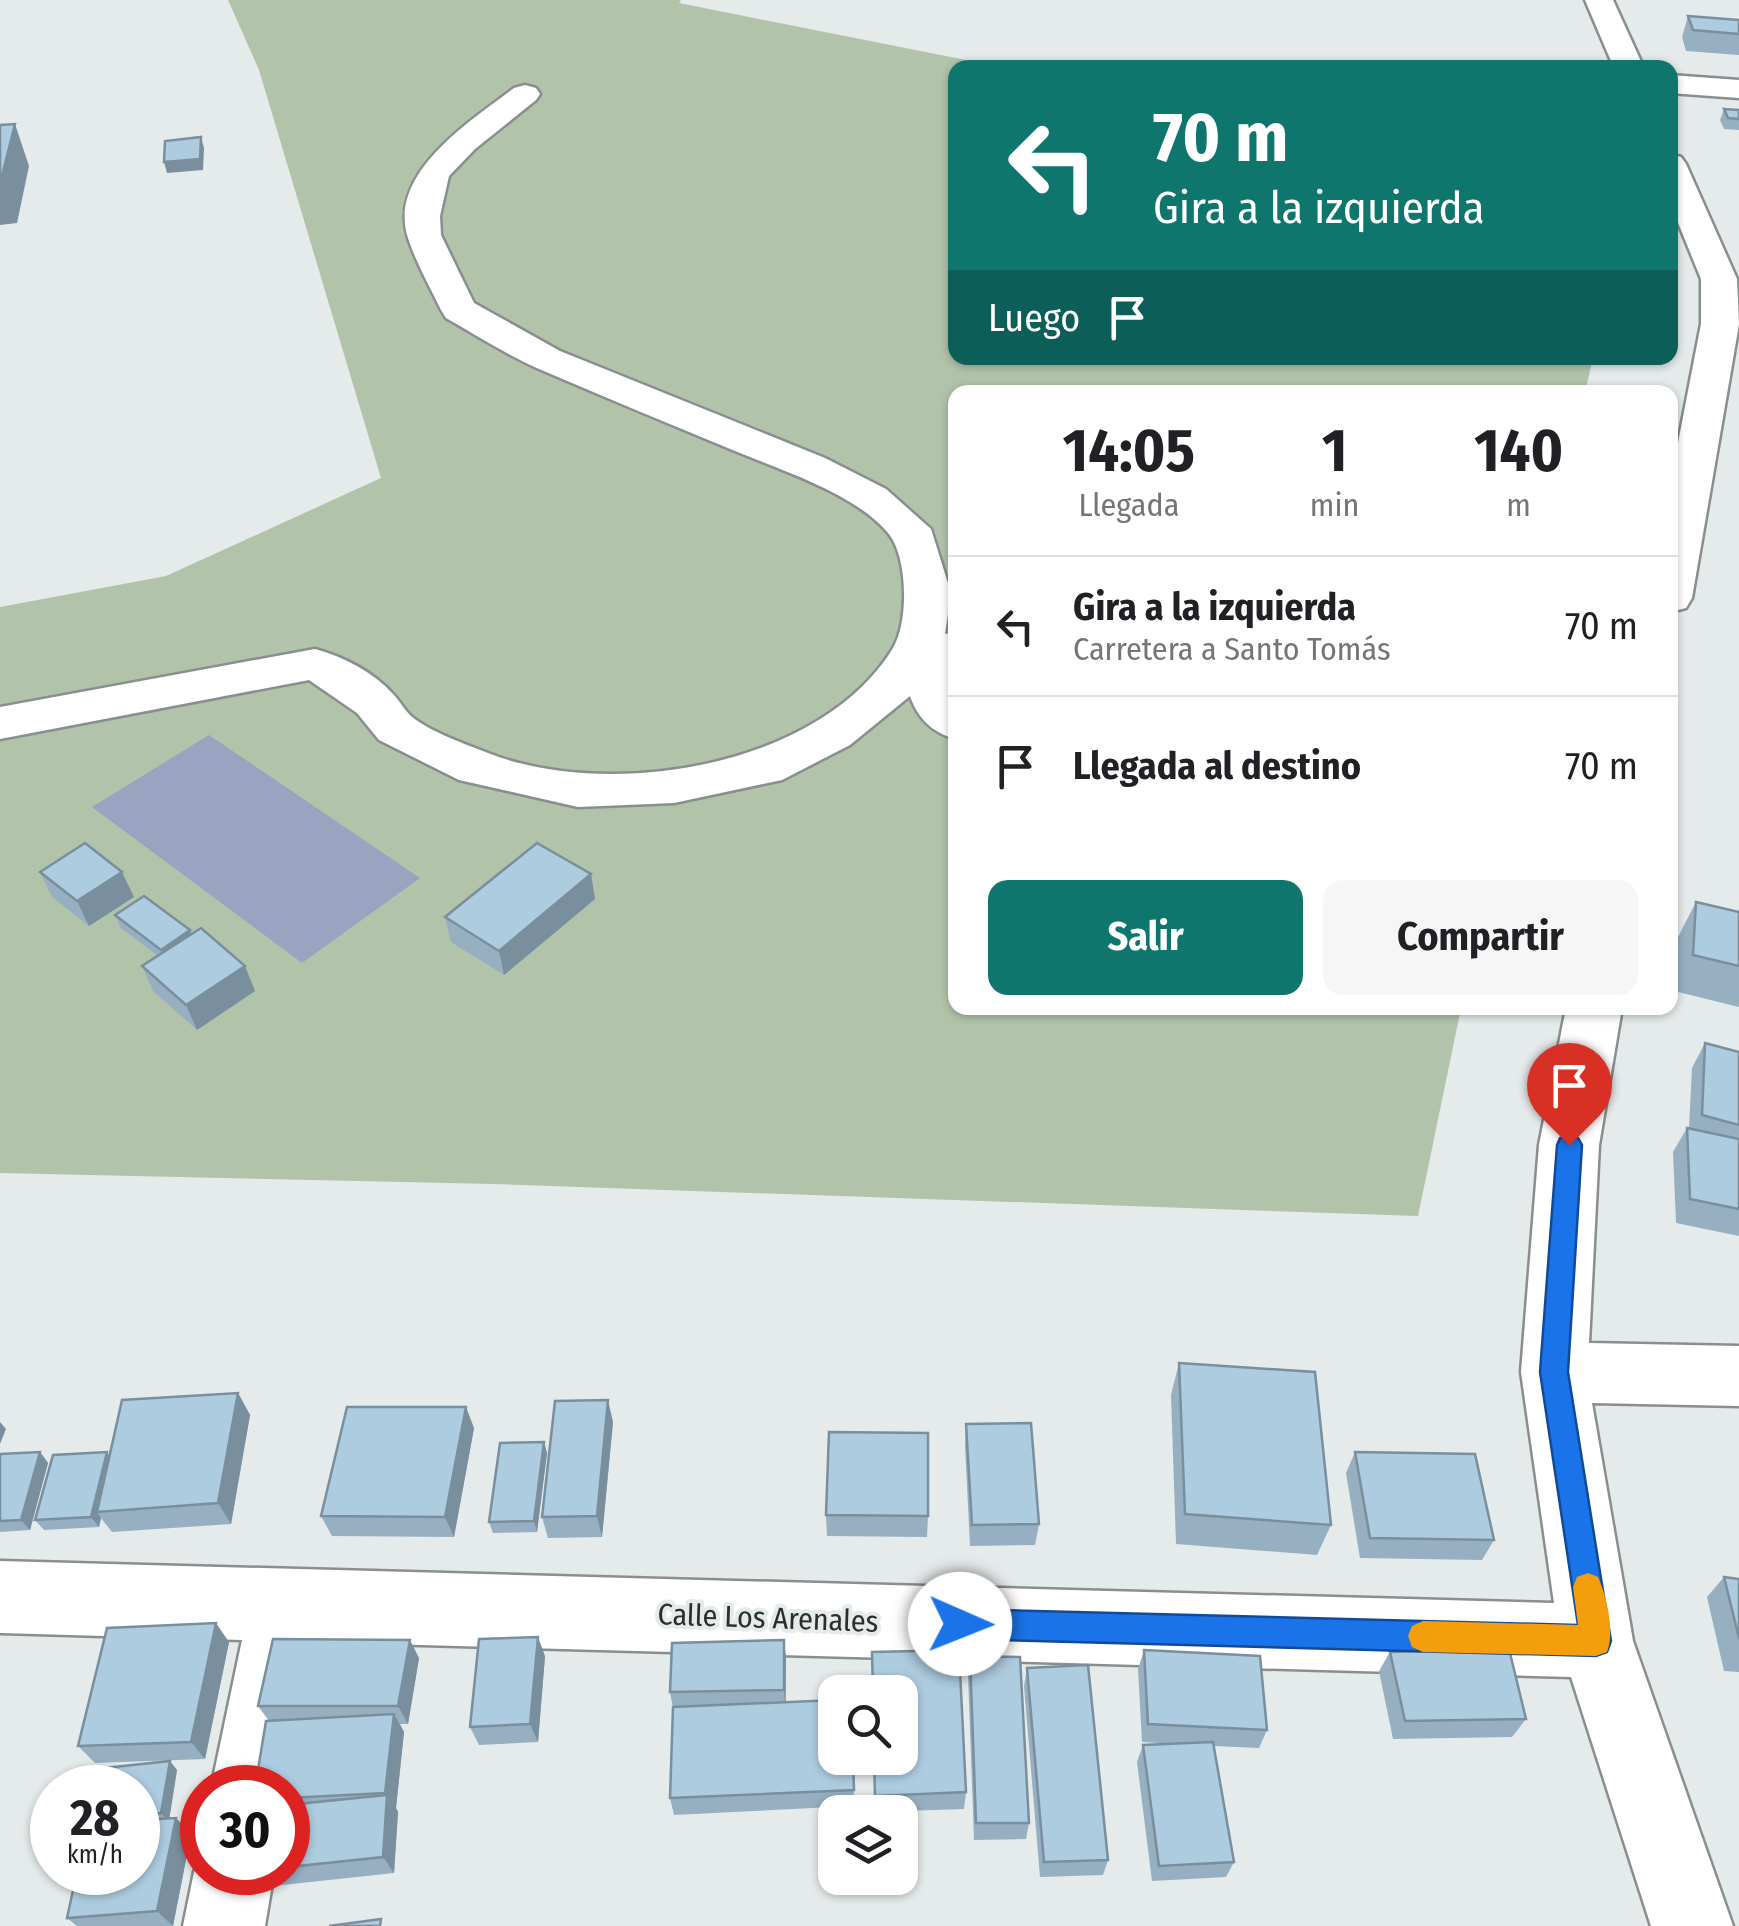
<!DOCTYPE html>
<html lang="es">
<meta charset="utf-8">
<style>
:root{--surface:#fff;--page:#f6f6f6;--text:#202124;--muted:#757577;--line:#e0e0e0;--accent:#0f766e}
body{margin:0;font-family:"Fira Sans Condensed",sans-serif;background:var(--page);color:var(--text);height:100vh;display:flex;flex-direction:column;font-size:38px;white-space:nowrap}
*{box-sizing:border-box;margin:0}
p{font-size:32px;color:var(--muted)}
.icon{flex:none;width:55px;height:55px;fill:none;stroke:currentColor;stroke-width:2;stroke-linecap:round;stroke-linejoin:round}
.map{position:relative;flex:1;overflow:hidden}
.panel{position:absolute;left:948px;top:385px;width:730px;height:630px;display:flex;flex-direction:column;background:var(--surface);border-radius:20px;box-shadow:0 2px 8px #0004}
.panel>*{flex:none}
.hud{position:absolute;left:948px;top:60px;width:730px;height:305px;border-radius:20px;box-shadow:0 2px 8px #0004;background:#0f766e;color:#fff;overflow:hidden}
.controls{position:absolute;left:818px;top:1675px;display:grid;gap:20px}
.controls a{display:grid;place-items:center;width:100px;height:100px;border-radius:20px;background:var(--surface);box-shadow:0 2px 8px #0004;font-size:50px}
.speed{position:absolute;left:30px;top:1765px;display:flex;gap:20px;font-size:50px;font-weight:700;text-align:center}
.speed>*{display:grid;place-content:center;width:130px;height:130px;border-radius:50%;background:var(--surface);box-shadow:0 2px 8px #0004;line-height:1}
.speed small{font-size:25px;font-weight:400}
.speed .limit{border:15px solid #d22;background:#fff;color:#111}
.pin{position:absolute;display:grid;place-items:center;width:85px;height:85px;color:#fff;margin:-102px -42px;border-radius:50% 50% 50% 0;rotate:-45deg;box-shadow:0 0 10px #0007}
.pin .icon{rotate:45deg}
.me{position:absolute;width:110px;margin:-55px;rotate:91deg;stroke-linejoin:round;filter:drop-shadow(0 0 8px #0008)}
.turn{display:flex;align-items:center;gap:35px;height:210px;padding:0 40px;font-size:45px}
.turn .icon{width:130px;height:130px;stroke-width:2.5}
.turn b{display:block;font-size:70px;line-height:85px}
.then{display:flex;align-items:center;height:95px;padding:0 40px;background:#0003;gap:20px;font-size:38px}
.eta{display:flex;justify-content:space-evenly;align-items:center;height:170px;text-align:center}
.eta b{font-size:60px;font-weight:700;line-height:70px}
.action{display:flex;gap:20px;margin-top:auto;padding:20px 40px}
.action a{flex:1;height:115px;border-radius:20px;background:var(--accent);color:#fff;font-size:40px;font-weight:700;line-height:115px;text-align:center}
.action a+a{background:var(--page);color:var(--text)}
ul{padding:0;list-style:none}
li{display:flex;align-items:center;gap:30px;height:140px;padding:0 40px;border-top:2px solid var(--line)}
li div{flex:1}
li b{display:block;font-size:38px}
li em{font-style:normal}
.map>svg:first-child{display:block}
.green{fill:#b1c4aa}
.water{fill:#9aa3c0}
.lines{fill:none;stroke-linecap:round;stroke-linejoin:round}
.minor-casing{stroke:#898e8e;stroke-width:5}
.minor{fill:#fff;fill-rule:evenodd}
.wall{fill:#96afc1}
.shaded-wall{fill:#7a8f9d}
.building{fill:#aecce0;stroke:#7a8f9d;stroke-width:2.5}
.route{fill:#1a73e8;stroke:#114b97;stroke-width:2.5}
.slow{fill:#f59e0b}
.labels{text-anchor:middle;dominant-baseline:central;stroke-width:8;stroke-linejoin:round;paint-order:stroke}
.near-street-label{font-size:30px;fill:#2c2e2e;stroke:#e5eaeb}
</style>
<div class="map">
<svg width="1739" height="1926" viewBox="0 0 1739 1926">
<rect width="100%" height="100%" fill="#e5eaeb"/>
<path class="green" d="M228,0H681L679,3L1001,67L955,68V358H1593L1585,392H955V1008H1457L1460,1013L1418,1216L493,1184L0,1173V607L166,576L381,478L259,70Z"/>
<path class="water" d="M209,735L420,878L302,963L92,807Z"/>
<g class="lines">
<defs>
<g id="minor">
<path d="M1585,0H1613L1644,68H1614Z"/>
<path d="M1670,75L1739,80V98L1670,93Z"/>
<path d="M525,85L536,88L540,94L536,100L475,149L449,176L440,216L441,235L474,303L560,351L825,458L886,489L931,529L951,593L945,634L955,632L952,682L955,739C932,732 918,719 910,696L850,745L782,780L674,803L578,807L459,780L379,740L357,713L309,680L0,739V707L315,649C344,657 373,672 393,694C400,701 405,711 412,717C431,732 465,744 488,753C610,801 821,767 893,648C909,622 908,556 888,533C856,494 781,470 735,451C670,424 604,397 539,369C507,355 476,335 446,318L441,310C430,287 416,263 408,238C387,173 471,121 514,88Z"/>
<path d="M1670,154L1681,157L1686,164L1737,279L1739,324L1692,598L1686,608L1670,612V484L1701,324V279L1670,203Z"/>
<path d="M1566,1008H1622L1599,1145L1589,1343L1739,1346V1406L1592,1403L1633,1641L1733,1926H1651L1571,1677L315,1642L288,1792V1788H211L242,1640L0,1633V1561L1554,1603L1521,1372L1539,1145Z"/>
<path d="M202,1851V1872H274L265,1926H183L194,1872Z"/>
</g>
</defs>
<use href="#minor" class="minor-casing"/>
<use href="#minor" class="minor"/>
</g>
<g class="wall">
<path d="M1688,16L1739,20V55L1686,51L1682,37Z"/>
<path d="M1724,109L1739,110V130L1724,129L1720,120Z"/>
<path d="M1155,358H1188L1185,363Z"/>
<path d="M40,872L134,897L89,926L52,897Z"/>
<path d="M591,874L595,899L504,975L451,942L445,917Z"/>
<path d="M1696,902L1739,912V1007L1674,991L1677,939Z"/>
<path d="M115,915L190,930L191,934L255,991L197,1030L153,991L142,966L158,956L121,928Z"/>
<path d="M1705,1043L1739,1052V1236L1676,1223L1673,1152L1687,1128H1689L1692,1068Z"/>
<path d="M1179,1363L1331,1525L1317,1555L1176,1544L1171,1395Z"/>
<path d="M238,1393L250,1415L231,1524L112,1532L101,1518L99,1527L44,1530L35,1520L109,1456Z"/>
<path d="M613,1422L602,1537L548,1538L542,1517Z"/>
<path d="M966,1424L1039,1524L1035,1545L970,1546L965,1445Z"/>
<path d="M474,1428L454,1537L332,1536L321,1516Z"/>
<path d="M544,1442L547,1453L537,1532L493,1533L489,1522Z"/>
<path d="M40,1452L48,1463L30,1530L0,1532V1454Z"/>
<path d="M1355,1452L1494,1540L1482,1560L1360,1558L1346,1473Z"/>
<path d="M826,1515L928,1516L927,1537L827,1536Z"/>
<path d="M1724,1577L1739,1579V1672L1724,1671L1707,1597Z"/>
<path d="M784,1640L786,1659V1702L853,1758L854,1806L674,1815L670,1798L673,1708L670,1692Z"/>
<path d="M229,1642L205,1759L95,1763L78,1746Z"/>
<path d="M1144,1650L1267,1730L1259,1748L1214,1746L1234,1862L1226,1877L1152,1881L1137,1762L1143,1745L1173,1744L1142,1742L1138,1669Z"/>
<path d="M1390,1652L1526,1719L1512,1737L1393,1739L1379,1671Z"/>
<path d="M545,1656L538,1742L479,1745L470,1727Z"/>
<path d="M970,1656L1029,1823L1026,1839L974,1840L968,1675Z"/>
<path d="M419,1658L408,1724H400L404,1732L396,1808L398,1812L394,1873L264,1887L251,1872H288V1788L269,1721L258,1706Z"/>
<path d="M1027,1668L1108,1860L1103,1875L1040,1877L1024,1686Z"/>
<path d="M874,1758L966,1792L964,1809L875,1812Z"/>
<path d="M177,1770L169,1818H176L191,1834L173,1926H77L67,1918L138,1872V1788Z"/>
</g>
<g class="shaded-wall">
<path d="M15,124L29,166L17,223L0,225V180Z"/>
<path d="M201,137L204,148L203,170L167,173L164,162Z"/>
<path d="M122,872L134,897L89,926L77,901Z"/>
<path d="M591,874L595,899L504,975L499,951Z"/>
<path d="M190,930L195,943L167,963L161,950Z"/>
<path d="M245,966L255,991L197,1030L186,1005Z"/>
<path d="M238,1393L250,1415L231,1524L218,1503Z"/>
<path d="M608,1400L613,1422L602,1537L597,1516Z"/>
<path d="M466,1407L474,1428L454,1537L445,1517Z"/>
<path d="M0,1422L6,1429L0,1444Z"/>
<path d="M544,1442L547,1453L537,1532L534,1521Z"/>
<path d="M40,1452L48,1463L30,1530L21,1520Z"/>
<path d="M107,1452L114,1463L97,1512L101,1518L99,1527L91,1517Z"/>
<path d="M216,1623L229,1642L205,1759L191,1742Z"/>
<path d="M538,1637L545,1656L538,1742L530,1724Z"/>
<path d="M410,1640L419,1658L408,1724L398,1706Z"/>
<path d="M784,1640L786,1659L785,1708L784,1690Z"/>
<path d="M394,1714L404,1732L396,1808L398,1812L394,1873L383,1857L387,1796L385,1793Z"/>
<path d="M170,1761L177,1770L169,1821L161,1813Z"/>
<path d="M176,1818L191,1834L173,1926L157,1911Z"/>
</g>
<g class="building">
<path d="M1688,16L1739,20V34L1693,30Z"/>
<path d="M1724,109L1739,110V119L1728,118Z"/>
<path d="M15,124L1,180H0V125Z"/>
<path d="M201,137L200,159L164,162L165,141Z"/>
<path d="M85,843L122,872L77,901L40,872Z"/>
<path d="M537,843L591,874L499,951L445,917Z"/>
<path d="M144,896L190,930L161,950L115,915Z"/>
<path d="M1696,902L1739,912V966L1693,955Z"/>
<path d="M201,928L245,966L186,1005L142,966Z"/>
<path d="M1705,1043L1739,1052V1125L1702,1115Z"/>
<path d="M1687,1128L1739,1139V1209L1690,1199Z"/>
<path d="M1179,1363L1315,1372L1331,1525L1185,1514Z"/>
<path d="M238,1393L218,1503L97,1512L122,1400Z"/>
<path d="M608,1400L597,1516L542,1517L555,1401Z"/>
<path d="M347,1407H466L445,1517L321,1516Z"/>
<path d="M1031,1423L1039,1524L972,1525L966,1424Z"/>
<path d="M829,1432L928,1433V1516L826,1515Z"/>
<path d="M544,1442L534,1521L489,1522L500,1443Z"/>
<path d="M40,1452L21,1520L0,1521V1454Z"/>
<path d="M107,1452L91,1517L35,1520L53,1455Z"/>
<path d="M1355,1452L1475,1454L1494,1540L1370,1538Z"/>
<path d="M1724,1577L1739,1579V1638Z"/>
<path d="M216,1623L191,1742L78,1746L107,1628Z"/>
<path d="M538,1637L530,1724L470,1727L479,1639Z"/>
<path d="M273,1639L410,1640L398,1706H258Z"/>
<path d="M784,1640V1690L670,1692L672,1643Z"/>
<path d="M1509,1649L1526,1719L1405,1721L1390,1652Z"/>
<path d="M959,1650L966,1792L875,1796L874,1758H900V1692H873L872,1652Z"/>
<path d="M1144,1650L1260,1656L1267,1730L1148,1724Z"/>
<path d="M970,1656L1020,1657L1029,1823H976Z"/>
<path d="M1088,1665L1108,1860L1044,1862L1027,1668Z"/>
<path d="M835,1700V1758H853L854,1790L670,1798L673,1707Z"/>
<path d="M394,1714L385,1793L288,1798V1788H255L266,1721Z"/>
<path d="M1213,1742L1234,1862L1159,1866L1143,1745Z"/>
<path d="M170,1761L161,1813L138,1815V1788H83L86,1770Z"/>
<path d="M387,1795L383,1857L288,1867V1805Z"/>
<path d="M176,1818L157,1911L67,1918L77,1872H138V1820Z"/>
<path d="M381,1919L380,1926H329Z"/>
</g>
<path class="route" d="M1569,1135L1578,1138L1582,1145L1568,1372L1611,1641L1607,1652L1596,1656L960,1639L949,1634L945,1624L949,1613L960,1609L1578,1625L1540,1372L1557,1145L1560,1138Z"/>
<path class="slow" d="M1588,1573L1598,1577C1607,1597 1615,1632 1607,1652L1596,1656L1423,1652L1412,1647L1408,1636L1412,1626L1423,1621L1578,1625L1573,1587L1577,1577Z"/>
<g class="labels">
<g class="near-street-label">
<text transform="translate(768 1618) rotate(2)">Calle Los Arenales</text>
</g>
</g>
</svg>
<div class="controls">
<a><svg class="icon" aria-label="search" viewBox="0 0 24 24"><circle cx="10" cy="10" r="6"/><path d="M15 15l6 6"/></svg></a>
<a><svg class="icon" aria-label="layers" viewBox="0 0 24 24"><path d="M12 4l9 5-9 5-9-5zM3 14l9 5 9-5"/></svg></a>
</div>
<div class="speed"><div>28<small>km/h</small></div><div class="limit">30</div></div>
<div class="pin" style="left:1569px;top:1145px;background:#d93025"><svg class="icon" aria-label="arrive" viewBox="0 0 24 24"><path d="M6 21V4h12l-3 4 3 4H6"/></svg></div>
<svg class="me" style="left:960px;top:1624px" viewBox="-20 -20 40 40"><circle r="19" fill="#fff"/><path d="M0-13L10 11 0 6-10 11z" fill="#1a73e8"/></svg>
<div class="hud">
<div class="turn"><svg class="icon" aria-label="left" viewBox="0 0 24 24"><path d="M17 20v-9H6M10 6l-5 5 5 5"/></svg><div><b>70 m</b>Gira a la izquierda</div></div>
<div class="then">Luego<svg class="icon" aria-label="arrive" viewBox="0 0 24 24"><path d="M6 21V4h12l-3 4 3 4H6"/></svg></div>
</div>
<section class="panel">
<div class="eta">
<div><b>14:05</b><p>Llegada</p></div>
<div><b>1</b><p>min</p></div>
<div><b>140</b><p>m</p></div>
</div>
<ul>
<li><svg class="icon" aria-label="left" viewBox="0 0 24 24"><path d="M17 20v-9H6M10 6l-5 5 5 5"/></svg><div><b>Gira a la izquierda</b><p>Carretera a Santo Tomás</p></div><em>70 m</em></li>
<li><svg class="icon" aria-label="arrive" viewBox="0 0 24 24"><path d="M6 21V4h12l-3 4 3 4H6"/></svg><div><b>Llegada al destino</b></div><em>70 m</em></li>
</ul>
<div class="action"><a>Salir</a><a>Compartir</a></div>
</section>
</div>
